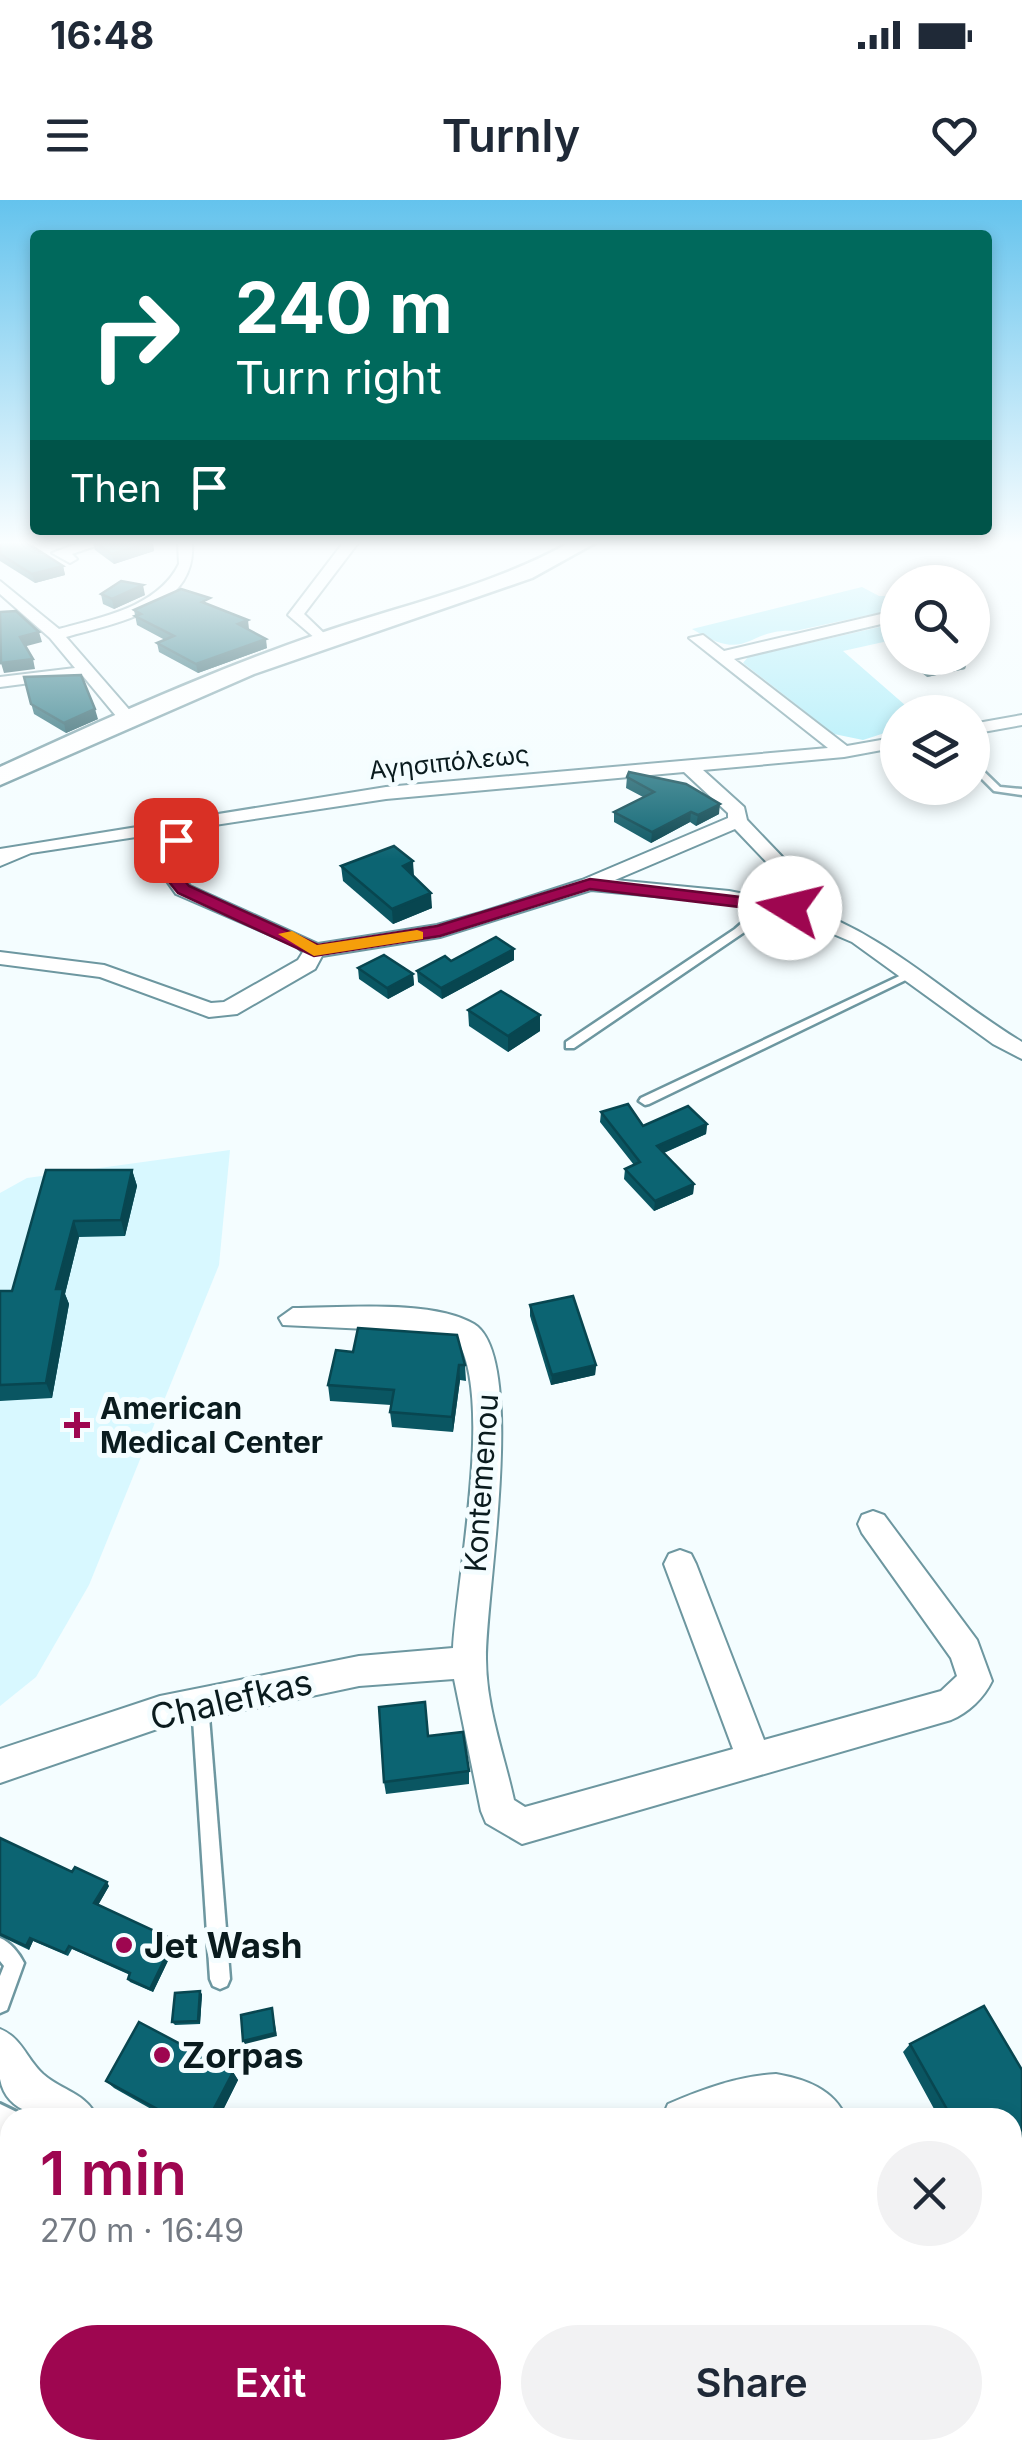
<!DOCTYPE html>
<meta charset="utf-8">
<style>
:root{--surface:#fff;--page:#f2f2f3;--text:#1f2937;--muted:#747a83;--accent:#9e0650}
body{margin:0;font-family:Inter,sans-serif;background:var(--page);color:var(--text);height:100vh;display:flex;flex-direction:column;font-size:38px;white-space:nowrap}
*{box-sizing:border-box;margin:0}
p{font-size:32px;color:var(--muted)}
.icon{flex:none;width:55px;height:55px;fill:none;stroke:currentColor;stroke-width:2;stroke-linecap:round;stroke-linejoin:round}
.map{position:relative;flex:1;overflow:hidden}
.side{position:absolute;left:0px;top:1908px;width:1022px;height:352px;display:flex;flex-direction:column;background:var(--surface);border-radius:30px 30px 0 0;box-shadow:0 5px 15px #0003}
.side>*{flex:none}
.banner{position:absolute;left:30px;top:30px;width:962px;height:305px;border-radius:10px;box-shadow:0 5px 15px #0003;background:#00695c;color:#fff;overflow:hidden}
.controls{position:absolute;left:880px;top:365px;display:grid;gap:20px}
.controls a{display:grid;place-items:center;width:110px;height:110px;border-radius:50%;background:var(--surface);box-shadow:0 5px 15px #0003;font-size:50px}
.pin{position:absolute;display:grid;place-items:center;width:85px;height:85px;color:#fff;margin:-42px;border-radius:20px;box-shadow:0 5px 15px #0006}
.me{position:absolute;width:110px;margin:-55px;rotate:279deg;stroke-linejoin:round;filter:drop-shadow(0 0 8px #0008)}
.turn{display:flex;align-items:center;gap:35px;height:210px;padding:0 40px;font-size:45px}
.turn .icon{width:130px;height:130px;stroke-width:2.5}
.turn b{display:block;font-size:70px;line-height:85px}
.then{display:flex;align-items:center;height:95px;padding:0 40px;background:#0003;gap:20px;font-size:38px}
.round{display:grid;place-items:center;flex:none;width:105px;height:105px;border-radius:52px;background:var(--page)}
.head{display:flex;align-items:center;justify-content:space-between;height:170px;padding:0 40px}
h1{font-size:60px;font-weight:600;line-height:75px;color:var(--accent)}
.cta{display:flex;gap:20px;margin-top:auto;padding:20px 40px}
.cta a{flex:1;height:115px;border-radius:60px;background:var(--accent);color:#fff;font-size:40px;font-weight:600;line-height:115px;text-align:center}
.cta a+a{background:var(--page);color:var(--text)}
.status{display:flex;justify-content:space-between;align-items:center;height:70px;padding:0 50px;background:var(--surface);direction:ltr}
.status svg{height:28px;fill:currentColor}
header{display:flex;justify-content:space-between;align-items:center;height:130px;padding:0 40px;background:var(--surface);font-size:45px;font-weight:600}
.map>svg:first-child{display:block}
.built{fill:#d8f8ff}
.green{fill:#9eeaf8}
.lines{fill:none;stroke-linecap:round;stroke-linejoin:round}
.lane-casing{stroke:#6d97a0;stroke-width:5}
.street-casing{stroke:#6d97a0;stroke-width:4}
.secondary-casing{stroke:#6d97a0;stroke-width:5}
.primary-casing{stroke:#6d97a0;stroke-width:6}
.lane{fill:#fff;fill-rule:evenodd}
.street{fill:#fff;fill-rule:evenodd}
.secondary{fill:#fff;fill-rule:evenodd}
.primary{fill:#fff;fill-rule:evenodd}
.wall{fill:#0a5662}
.shaded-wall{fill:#084650}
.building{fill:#0c6472;stroke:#084650;stroke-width:2.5}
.route{fill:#9e0650;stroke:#670434;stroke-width:2.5}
.slow{fill:#f59e0b}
.poi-dot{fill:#9e0650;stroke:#f4fdff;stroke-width:4}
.labels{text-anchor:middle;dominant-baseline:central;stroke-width:10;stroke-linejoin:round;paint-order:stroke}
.far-street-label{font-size:25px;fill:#0a1b1e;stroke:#f4fdff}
.poi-label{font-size:30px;font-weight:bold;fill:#0a1b1e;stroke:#f4fdff;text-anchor:start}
.street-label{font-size:30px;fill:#0a1b1e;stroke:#f4fdff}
.near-street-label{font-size:35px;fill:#0a1b1e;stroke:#f4fdff}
.near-poi-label{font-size:35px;font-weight:bold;fill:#0a1b1e;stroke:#f4fdff;text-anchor:start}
</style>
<div class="status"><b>16:48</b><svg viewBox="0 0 49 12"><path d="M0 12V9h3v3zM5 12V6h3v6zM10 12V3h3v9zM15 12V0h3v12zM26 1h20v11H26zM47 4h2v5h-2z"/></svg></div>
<header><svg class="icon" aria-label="menu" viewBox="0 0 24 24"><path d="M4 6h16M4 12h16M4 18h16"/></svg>Turnly<svg class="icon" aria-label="heart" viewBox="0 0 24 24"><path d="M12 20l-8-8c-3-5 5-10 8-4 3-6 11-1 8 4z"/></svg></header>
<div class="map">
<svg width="1022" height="2258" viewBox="0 0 1022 2258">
<rect width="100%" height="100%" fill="#f4fdff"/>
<path class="built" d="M230,950L219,1065L89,1385L36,1477L0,1506V993L27,978Z"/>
<g class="green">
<path d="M862,387L879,396H897V409L795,431C744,428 750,465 692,429Z"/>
<path d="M897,423V439L843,451L913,512H898L897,529L863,540L834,534L743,463L748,457Z"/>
</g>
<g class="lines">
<defs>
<g id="lane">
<path d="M972,560L1000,587L1022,589V595L994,591L972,569Z"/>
<path d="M767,701L771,702V706L743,733L574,848H566V842L735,729Z"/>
<path d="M910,771L914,772V776L649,904L645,905L639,901L641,898Z"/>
<path d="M200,1496L206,1498L208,1504L230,1779L227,1786L220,1789L213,1786L210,1779L192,1504L194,1498Z"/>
<path d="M0,1738C10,1742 19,1753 24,1763L7,1810L0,1813V1776L4,1766L0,1761Z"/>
</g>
<g id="street">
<path d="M79,343H104L72,354L77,359L70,363L52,353Z"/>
<path d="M178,343H192C197,409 116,423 66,437L133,514V522H121L83,476L0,487V477L75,468L50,438L0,394V381L59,429C102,417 158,407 179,364Z"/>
<path d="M343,343H358L304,414L331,440L323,445L288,415Z"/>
<path d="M898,410V420L734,459L847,546L898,537V547L844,557L703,570L744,607L747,620L791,666L800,681V706C886,733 947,797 1022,842V859L993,844L852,742L789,715L729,703L591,690L440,737L322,756L315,769L237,814L209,817L100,777L0,764V752L104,765L211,803L224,802L298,760L303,752L296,746L176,694L164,677L166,640L176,634L186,640L184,677L190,686L318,744L437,725L480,713L582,680L728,618V613L684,572L386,599L31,653L0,666V649L386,587L828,548L689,438L703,435L724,451ZM735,629L775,671L781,701L729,691L615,680Z"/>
<path d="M1022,515V525L972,534V524Z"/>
<path d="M293,1108C341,1108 432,1099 474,1124C528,1157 485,1397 486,1459C486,1507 504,1554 514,1600L525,1607L733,1549L664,1364L669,1354L680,1350L691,1354L696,1364L764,1540L941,1491L957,1476L951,1458L862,1333L858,1324L862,1315L873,1311L884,1315L977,1440L992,1481C984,1498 968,1513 951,1520L522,1644L486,1623L481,1611L454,1479L359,1486L160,1528L0,1583V1549L160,1496L359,1456L453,1448C457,1376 494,1197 457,1140L409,1131L283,1125L279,1118Z"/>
<path d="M0,1829C22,1838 26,1858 43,1874C62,1891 87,1893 97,1918C64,1918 8,1923 0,1879C0,1863 0,1845 0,1829Z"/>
<path d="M776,1874C805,1879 834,1889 846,1918H662L668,1904C703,1889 738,1876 776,1874Z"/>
<path d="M0,2075L10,2079V2125L0,2121Z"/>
<path d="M236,2250H292L295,2258H239Z"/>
<path d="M753,2250H807L804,2258H750Z"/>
</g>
<path id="secondary" d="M569,343H595L532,378L254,474L0,585V567C104,519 209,472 318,434C402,405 490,387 569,343Z"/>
<g id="primary">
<path d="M0,1904L29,1918H10V1974L0,1970Z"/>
<path d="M0,1979L10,1983V2050L0,2046Z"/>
<path d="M415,2250H498L501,2258H419Z"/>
<path d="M543,2250H626L629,2258H547Z"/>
</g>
</defs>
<use href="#lane" class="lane-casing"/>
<use href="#street" class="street-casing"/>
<use href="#secondary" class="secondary-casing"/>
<use href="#primary" class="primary-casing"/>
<use href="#lane" class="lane"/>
<use href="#street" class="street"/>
<use href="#secondary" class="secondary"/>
<use href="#primary" class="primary"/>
</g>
<g class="wall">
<path d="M0,343L63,366L65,375L35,383L0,361Z"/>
<path d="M93,343H153L154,351L114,364L95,350Z"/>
<path d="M101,394L145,395L114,409L103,404Z"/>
<path d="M211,406L249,429H248L267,448L198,473L159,452L157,443L165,440L137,425L134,410Z"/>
<path d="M907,458H968L965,469L927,477L907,461Z"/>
<path d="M24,477L98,519L66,533L34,514Z"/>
<path d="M627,577L719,614L696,626L690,622L651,643L614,622V612L643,597L626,588Z"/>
<path d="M341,666L414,677L432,708L393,724L343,681Z"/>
<path d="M514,749V760L442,799L418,782L417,771L451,761Z"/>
<path d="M358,768L413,774L414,785L388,799L359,779Z"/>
<path d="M468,810L540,815V831L508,852L469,826Z"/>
<path d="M601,912L643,926L707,924L706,934L664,953L694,984L693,994L654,1011L624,979L625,969L634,965L600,922Z"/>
<path d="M46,970H132L137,986L125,1036L79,1037L65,1094L69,1104L52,1198L0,1201V1091H12Z"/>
<path d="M530,1105L596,1165L595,1175L551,1185L530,1116Z"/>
<path d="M336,1150L465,1165L466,1181L460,1180L453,1232L392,1227L390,1212L391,1205L330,1201L328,1185Z"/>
<path d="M428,1536L469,1571V1584L386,1594L384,1582Z"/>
<path d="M0,1638L72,1672L109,1686L98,1705L176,1744L153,1792L130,1782L128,1779L130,1775L72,1749L68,1756L33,1741L29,1750L0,1736Z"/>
<path d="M202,1794L200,1824L175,1825L172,1822Z"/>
<path d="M910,1844L1022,1870V2150L1012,2134V1918H939L903,1852Z"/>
<path d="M233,1872L238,1880L219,1918H167L114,1888L106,1881Z"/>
</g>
<g class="shaded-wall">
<path d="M149,343H153L154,351L114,364L112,354Z"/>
<path d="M63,366L65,375L35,383L32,374Z"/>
<path d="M143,385L145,395L114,409L112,399Z"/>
<path d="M248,420L249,429L240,434L238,424Z"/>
<path d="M39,432L42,442L23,447L20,437Z"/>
<path d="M266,439L267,448L198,473L196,464Z"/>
<path d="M954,458H968L965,469L927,477L930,462Z"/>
<path d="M33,459L35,469L4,473L1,463Z"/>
<path d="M95,509L98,519L66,533L64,523Z"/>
<path d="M720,604L719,614L696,626L698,615Z"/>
<path d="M691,612L690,622L651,643L652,632Z"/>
<path d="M413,661L414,676L403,666Z"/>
<path d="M431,693L432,708L393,724L392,709Z"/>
<path d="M514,749V760L442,799L441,788Z"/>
<path d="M413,774L414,785L388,799L387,788Z"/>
<path d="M540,815V831L508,852V836Z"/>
<path d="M707,924L706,934L656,956L657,946Z"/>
<path d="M132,970L137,986L125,1036L121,1020Z"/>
<path d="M694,984L693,994L654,1011L655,1001Z"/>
<path d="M74,1021L79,1037L65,1094L69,1104L52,1198L46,1183L56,1089Z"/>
<path d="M459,1165L460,1180L453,1232L452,1217Z"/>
<path d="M596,1165L595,1175L551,1185L552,1175Z"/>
<path d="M107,1682L109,1686L97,1707L94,1703Z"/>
<path d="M30,1738L33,1741L29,1750L26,1746Z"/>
<path d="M174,1740L176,1744L153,1792L150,1789Z"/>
<path d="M200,1791L202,1794L200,1824L198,1821Z"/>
<path d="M272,1808L277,1836L245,1844L243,1841Z"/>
<path d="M233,1872L238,1880L219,1918H209Z"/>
<path d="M0,2165L10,2171V2176L0,2170Z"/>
<path d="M10,2219V2226L0,2230V2223Z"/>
</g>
<g class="building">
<path d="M0,343H27L63,366L32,374L0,354Z"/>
<path d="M96,343H149L112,354Z"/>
<path d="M121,381L143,385L112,399L101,394Z"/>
<path d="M181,389L210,398L202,402L248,420L238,424L266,439L196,464L157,443L174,436L135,416L141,414L134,410Z"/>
<path d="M16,411L39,432L20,437L33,459L1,463L0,412Z"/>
<path d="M924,458H954L930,462Z"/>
<path d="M81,475L95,509L64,523L31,504L24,477Z"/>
<path d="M629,572L686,584L720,604L698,615L691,612L652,632L614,612L654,592L627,577Z"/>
<path d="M394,646L413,661L403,666L431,693L392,709L341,666Z"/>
<path d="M496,737L514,749L441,788L417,771L445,756L451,761Z"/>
<path d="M384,755L413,774L387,788L358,768Z"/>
<path d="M501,791L540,815L508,836L468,810Z"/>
<path d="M628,904L643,926L688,906L707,924L657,946L694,984L655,1001L625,969L640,962L601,912Z"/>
<path d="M46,970H132L121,1020L74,1021L56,1089H63L46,1183L0,1185V1091H12Z"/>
<path d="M573,1096L596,1165L552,1175L530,1105Z"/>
<path d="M358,1128L457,1135L465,1165H459L452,1217L390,1212L394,1190L328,1185L336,1150L353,1152Z"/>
<path d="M425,1502L428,1536L463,1532L469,1571L384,1582L379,1507Z"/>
<path d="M0,1638L72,1672L75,1667L107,1682L94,1703L174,1740L150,1789L128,1779L130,1773L69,1746L65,1753L30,1738L26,1746L0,1734Z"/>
<path d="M200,1791L198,1821L172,1822L175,1793Z"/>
<path d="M984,1806L1022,1870V2128L1012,2113V1998L1019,1994L1012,1983V1918H952L910,1844Z"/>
<path d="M272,1808L275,1833L243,1841L241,1815Z"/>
<path d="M139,1822L233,1872L209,1918H174L106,1881Z"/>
<path d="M0,2170L10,2176V2219L0,2223Z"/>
</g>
<linearGradient id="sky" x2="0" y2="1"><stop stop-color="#64c3ed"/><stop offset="0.52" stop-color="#fafeff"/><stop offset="1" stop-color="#fafeff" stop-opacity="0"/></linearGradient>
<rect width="1022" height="659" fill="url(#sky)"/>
<path class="route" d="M176,635L184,640L182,677L189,686L318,745L437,726L590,679L790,703L798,708L790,713L590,689L440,736L314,756L178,693L165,677L168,640Z"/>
<path class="slow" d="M417,730L423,732V739L314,756L278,734L292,731L317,745Z"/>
<g class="poi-dot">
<path d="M72 1210h10v10h10v10h-10v10h-10v-10h-10v-10h10z"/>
<circle cx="124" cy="1745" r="10"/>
<circle cx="162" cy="1855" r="10"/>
</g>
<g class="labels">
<g class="far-street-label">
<text transform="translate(449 562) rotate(-6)">Αγησιπόλεως</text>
</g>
<g class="poi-label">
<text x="100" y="1208">American<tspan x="100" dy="34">Medical Center</tspan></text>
</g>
<g class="street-label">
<text transform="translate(481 1283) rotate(-86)">Kontemenou</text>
</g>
<g class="near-street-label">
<text transform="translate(231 1499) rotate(-13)">Chalefkas</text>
</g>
<g class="near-poi-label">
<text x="144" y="1745">Jet Wash</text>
<text x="182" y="1855">Zorpas</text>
</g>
</g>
</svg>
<div class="controls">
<a><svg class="icon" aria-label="search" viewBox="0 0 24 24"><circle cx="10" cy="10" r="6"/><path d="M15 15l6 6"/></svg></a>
<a><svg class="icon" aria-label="layers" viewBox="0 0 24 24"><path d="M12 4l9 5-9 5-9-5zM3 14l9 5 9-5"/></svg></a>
</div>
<div class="pin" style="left:176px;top:640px;background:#d93025"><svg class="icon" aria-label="arrive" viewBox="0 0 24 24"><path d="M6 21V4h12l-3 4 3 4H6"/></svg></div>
<svg class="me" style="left:790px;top:708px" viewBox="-20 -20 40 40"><circle r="19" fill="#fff"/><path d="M0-13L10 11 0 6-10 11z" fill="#9e0650"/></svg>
<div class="banner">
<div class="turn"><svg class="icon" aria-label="right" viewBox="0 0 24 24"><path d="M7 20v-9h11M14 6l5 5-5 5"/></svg><div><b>240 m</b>Turn right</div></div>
<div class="then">Then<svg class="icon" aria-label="arrive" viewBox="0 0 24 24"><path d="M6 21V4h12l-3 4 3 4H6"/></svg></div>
</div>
<section class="side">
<div class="head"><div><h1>1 min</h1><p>270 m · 16:49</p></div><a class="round"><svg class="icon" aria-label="close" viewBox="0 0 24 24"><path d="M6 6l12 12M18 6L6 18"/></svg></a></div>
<div class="cta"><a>Exit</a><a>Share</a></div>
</section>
</div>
